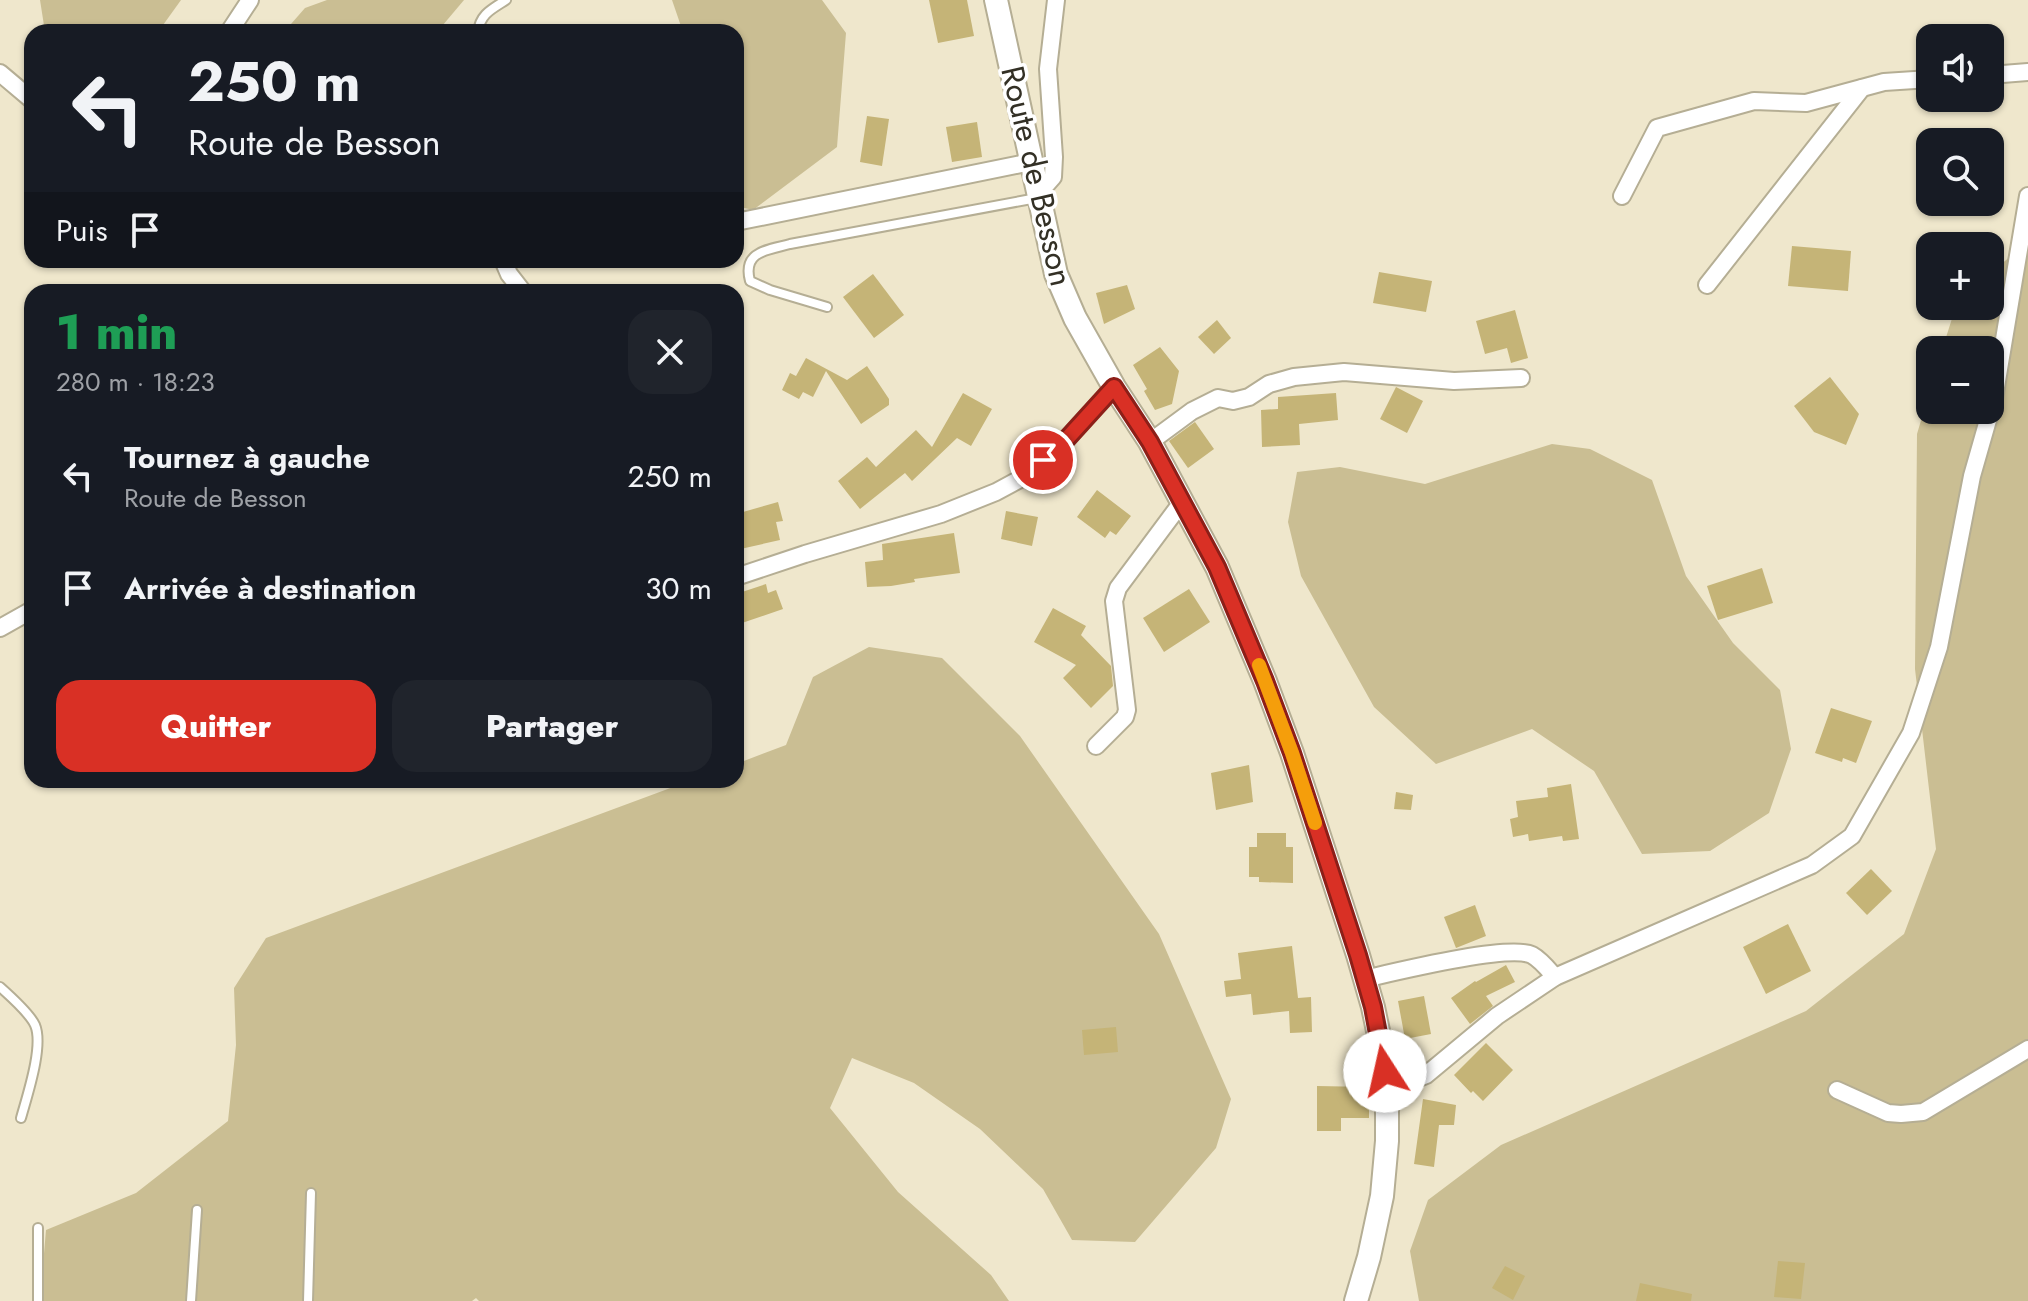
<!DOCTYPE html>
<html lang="fr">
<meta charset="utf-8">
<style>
:root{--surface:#171b24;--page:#20242c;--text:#f1f3f6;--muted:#9ea1a6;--accent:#d93025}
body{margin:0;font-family:Jost,sans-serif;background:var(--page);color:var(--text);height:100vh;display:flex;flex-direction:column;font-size:30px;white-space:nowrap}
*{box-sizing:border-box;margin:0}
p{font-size:26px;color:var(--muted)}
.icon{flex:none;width:44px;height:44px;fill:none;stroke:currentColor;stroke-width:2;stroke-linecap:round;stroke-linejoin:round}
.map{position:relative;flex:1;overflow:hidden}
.details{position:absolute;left:24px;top:284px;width:720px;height:504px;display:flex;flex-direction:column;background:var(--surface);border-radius:24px;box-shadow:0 2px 6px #0004}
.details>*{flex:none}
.top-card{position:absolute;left:24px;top:24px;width:720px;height:244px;border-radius:24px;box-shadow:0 2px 6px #0004;background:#171b24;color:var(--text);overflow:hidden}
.buttons{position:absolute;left:1916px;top:24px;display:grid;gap:16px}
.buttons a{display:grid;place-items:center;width:88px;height:88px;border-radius:16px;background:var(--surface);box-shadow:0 2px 6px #0004;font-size:40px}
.pin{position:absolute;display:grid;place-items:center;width:68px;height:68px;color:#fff;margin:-34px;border:4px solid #fff;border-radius:50%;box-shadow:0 2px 8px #0007}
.me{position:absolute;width:88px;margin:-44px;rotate:350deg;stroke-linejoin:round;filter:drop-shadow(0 0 6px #0008)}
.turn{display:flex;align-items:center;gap:28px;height:168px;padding:0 32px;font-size:36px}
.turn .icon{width:104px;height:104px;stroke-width:2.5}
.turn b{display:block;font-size:56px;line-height:68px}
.then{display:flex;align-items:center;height:76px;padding:0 32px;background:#0003;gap:16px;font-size:30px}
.round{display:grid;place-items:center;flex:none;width:84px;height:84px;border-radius:24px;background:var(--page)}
.overview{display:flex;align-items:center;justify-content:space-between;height:136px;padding:0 32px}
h1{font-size:48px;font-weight:800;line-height:60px;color:#1e9e55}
.primary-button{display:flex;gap:16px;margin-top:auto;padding:16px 32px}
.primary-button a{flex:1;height:92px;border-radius:24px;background:var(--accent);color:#fff;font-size:32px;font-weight:800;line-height:92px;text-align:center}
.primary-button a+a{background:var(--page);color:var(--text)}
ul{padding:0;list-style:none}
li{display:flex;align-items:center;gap:24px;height:112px;padding:0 32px}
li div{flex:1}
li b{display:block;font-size:30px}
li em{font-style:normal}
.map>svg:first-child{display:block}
.green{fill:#cabe93}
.building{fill:#c5b477}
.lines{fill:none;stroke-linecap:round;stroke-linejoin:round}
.lane-casing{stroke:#b5ae94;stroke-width:12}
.street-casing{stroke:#b5ae94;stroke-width:20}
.secondary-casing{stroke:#b5ae94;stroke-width:26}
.lane{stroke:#fff;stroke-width:8}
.street{stroke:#fff;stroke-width:16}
.secondary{stroke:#fff;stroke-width:22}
.route-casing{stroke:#8d1f18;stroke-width:20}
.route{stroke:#d93025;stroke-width:14}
.slow{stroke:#f59e0b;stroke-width:14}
.labels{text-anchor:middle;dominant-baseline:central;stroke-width:7;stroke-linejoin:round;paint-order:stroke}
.street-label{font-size:32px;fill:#333025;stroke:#fff}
</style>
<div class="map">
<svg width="2028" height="1301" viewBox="0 0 2028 1301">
<rect width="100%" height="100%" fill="#efe7cc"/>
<g class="green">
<path d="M40,0H181L158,32H45Z"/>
<path d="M327,0H464L437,32H284L305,8Z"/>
<path d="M672,0H822L846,33L837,147L753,210L736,206V32H683Z"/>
<path d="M2028,241V1301H1419L1410,1251L1428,1200L1501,1145L1806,1011L1904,934L1936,849L1915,669L1917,434L1930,390V410H1990V350H1942L1956,306H1990V274Z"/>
<path d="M1552,444L1590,449L1652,480L1686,576L1733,643L1780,690L1791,749L1769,813L1710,851L1642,854L1594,771L1532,729L1436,764L1374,707L1301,576L1288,522L1297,472L1340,467L1425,484Z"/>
<path d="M869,647L942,658L1020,736L1159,934L1231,1099L1216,1148L1135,1242L1072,1240L1043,1189L980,1129L914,1083L852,1058L830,1108L898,1192L991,1275L1009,1301H479L476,1298L472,1301H40L46,1230L136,1193L228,1121L236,1045L234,988L266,938L692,780H736V764L786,745L813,677Z"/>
</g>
<g class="building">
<path d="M929,0H967L974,36L938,43Z"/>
<path d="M867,116L889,119L882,166L860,162Z"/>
<path d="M977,122L982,157L952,162L946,127Z"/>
<path d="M1792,246L1851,251L1848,291L1788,286Z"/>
<path d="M1379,272L1432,281L1426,312L1373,303Z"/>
<path d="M873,274L904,315L874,338L843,297Z"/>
<path d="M1127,285L1135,309L1104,324L1096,293Z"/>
<path d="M1515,310L1528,358L1511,363L1507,348L1485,354L1476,321Z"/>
<path d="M1217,320L1231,338L1214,354L1198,337Z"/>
<path d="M1160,347L1179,371L1172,404L1155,410L1144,391L1147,389L1133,365Z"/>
<path d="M806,358L847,380L867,366L889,399V405L861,424L826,371L813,397L803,392L799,399L782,390L790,373L796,376Z"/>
<path d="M1830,377L1859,414L1846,445L1814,432L1794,406Z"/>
<path d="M1396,387L1423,401L1407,433L1380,419Z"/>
<path d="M963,393L992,409L971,446L957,438L912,481L905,473L860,509L838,481L867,457L876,467L916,430L932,447Z"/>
<path d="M1336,393L1338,420L1299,424L1300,445L1262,447L1261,410L1278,409V397Z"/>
<path d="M1195,422L1214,449L1188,468L1169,441Z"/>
<path d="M1097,490L1131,516L1116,535L1110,531L1105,538L1077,517Z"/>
<path d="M778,502L783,521L776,522L780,540L736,550V514Z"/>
<path d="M1006,511L1038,517L1032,546L1001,539Z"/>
<path d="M954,533L960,573L914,579L915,582L891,586L867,587L865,562L883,560L882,544Z"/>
<path d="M1762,568L1773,603L1718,620L1707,586Z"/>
<path d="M766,584L768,593L776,590L783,609L742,623L736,607V594Z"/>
<path d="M1189,589L1210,622L1164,652L1143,618Z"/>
<path d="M1053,608L1086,626L1081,635L1111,666L1113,686L1091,708L1063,678L1076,665L1034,642Z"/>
<path d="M1831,708L1872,721L1856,763L1843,758L1842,762L1815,753Z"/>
<path d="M1249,765L1253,802L1216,810L1211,773Z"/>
<path d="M1571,784L1579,839L1563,841L1562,836L1529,841L1528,834L1513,837L1510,819L1518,817L1516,801L1548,797L1547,788Z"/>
<path d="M1396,792L1413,795L1411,810L1394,809Z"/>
<path d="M1257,833H1286V847H1293V883L1259,882V877H1249V847H1257Z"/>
<path d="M1871,869L1892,891L1867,915L1846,893Z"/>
<path d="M1475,905L1486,936L1456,948L1444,917Z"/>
<path d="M1788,924L1811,971L1766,994L1743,947Z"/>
<path d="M1292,946L1298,998L1311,997L1312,1032L1290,1033L1289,1011L1253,1015L1251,994L1226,997L1224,981L1241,979L1238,953Z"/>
<path d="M1506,965L1515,982L1486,996L1493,1006L1470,1024L1451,998L1475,981L1476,982Z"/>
<path d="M1424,996L1431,1034L1405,1039L1398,1001Z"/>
<path d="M1116,1027L1118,1052L1084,1055L1082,1030Z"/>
<path d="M1486,1043L1513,1070L1483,1101L1473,1091L1471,1093L1454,1075Z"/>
<path d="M1317,1086L1369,1087V1118H1341V1131H1317Z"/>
<path d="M1423,1099L1456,1105L1454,1125H1439L1434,1167L1414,1164Z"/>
<path d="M1778,1261L1805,1263L1801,1299L1774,1297Z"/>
<path d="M1505,1266L1525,1276L1513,1300L1492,1288Z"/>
<path d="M1640,1283L1692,1294L1691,1301H1636Z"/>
</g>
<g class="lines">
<defs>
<g id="lane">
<path d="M478,32C480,14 492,9 506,0"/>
<path d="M827,307L770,290L750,281C742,251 768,250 790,244L1037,198"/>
<path d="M0,987C9,995 30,1014 35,1025C44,1046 27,1096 21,1118"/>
<path d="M38,1301V1228"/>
<path d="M191,1301L197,1210"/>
<path d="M308,1301L311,1193"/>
</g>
<g id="street">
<path d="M229,32L250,0"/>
<path d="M0,73L32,100"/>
<path d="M1990,75L2028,72"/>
<path d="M1036,185H1046L1053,177L1054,157L1048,69L1056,0"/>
<path d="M1622,196L1657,128L1754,101L1806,103L1884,82L1930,79"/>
<path d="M736,222L1031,162"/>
<path d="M503,260L509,274L523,292"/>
<path d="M1707,285L1862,88"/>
<path d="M1150,442L1192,411L1218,398L1233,401L1249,397L1269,384L1294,377L1344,372L1454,381L1521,378"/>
<path d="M736,577L805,554L941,514L996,492L1022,478L1064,442L1114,387"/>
<path d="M0,628L32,610"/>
<path d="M1096,746L1125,717L1127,710L1114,601L1118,588L1182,502"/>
<path d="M1364,979C1395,972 1508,944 1532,955C1541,960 1548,969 1555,977"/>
<path d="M1837,1090L1888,1113L1901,1114L1923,1112L2028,1049"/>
<path d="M1387,1091L1426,1075L1497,1016L1555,977L1812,865L1852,836L1911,733L1939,647L1972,476L1994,399L2028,196"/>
</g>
<path id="secondary" d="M996,0L1056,274L1075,318L1114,387L1150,442L1217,567L1265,681L1292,753L1358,955L1373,1007L1382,1050L1387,1091V1141L1382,1196L1369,1257L1356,1301"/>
</defs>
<use href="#lane" class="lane-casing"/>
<use href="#street" class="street-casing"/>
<use href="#secondary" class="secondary-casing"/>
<use href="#lane" class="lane"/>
<use href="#street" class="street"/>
<use href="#secondary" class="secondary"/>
</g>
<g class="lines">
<defs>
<path id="route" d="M1043,460L1064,442L1114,387L1150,442L1217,567L1265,681L1292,753L1358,955L1373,1007L1385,1071"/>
</defs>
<use href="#route" class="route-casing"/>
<use href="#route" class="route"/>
<path class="slow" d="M1259,665L1292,753L1315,823"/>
</g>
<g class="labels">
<g class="street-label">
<text transform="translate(1037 176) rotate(77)">Route de Besson</text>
</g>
</g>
</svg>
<div class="buttons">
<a><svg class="icon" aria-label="sound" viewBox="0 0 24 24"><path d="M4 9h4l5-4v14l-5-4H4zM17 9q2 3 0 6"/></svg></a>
<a><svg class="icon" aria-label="search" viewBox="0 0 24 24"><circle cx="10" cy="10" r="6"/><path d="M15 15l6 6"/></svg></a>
<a>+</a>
<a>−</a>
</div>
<div class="pin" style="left:1043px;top:460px;background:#d93025"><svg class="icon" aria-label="arrive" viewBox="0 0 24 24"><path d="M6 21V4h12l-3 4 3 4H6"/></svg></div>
<svg class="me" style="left:1385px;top:1071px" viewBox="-20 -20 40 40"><circle r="19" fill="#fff"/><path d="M0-13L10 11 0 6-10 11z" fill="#d93025"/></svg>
<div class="top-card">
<div class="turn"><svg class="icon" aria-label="left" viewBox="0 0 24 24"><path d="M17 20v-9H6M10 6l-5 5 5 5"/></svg><div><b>250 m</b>Route de Besson</div></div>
<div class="then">Puis<svg class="icon" aria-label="arrive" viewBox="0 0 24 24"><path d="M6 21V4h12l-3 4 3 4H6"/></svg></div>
</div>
<section class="details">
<div class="overview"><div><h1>1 min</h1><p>280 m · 18:23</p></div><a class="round"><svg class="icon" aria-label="close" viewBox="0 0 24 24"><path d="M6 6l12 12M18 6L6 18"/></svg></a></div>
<ul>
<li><svg class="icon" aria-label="left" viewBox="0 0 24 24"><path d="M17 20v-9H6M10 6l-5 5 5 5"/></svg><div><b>Tournez à gauche</b><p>Route de Besson</p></div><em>250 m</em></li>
<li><svg class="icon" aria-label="arrive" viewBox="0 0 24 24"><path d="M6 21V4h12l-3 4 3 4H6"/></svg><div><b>Arrivée à destination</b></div><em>30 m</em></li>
</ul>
<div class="primary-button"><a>Quitter</a><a>Partager</a></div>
</section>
</div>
